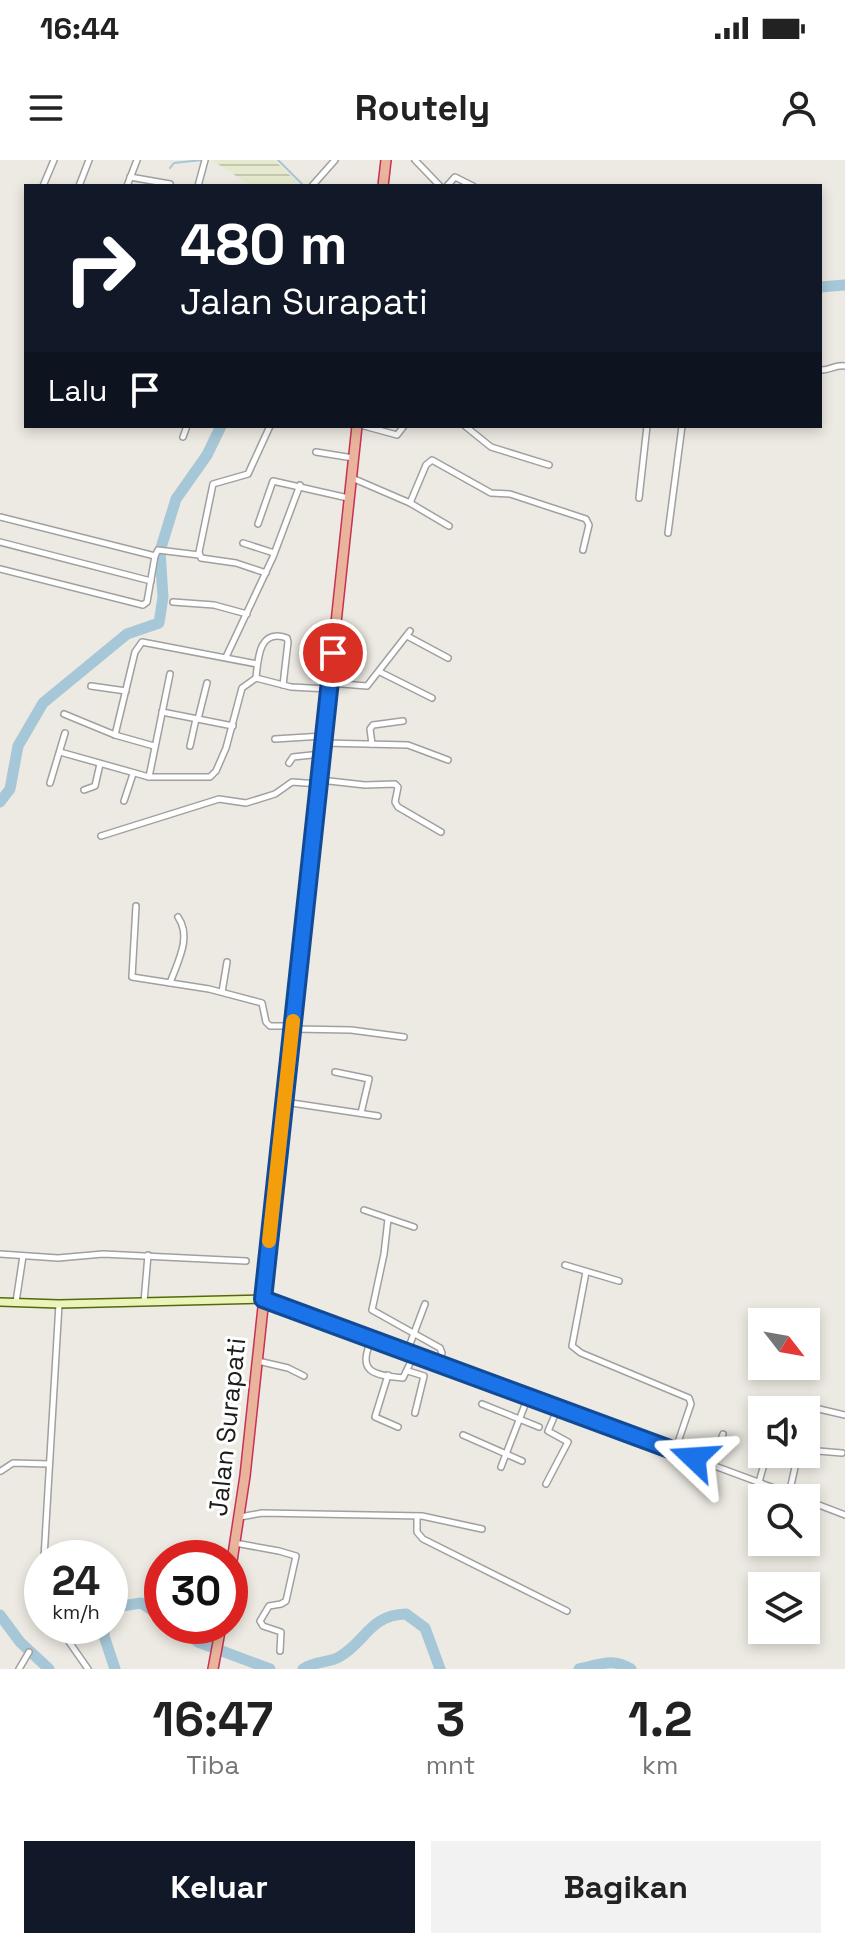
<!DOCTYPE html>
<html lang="id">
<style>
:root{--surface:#fff;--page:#f2f2f2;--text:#222;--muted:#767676;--accent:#111827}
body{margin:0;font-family:"Space Grotesk",sans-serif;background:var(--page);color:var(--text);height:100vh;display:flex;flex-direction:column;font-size:30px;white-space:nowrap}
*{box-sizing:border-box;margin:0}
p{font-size:26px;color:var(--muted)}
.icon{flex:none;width:44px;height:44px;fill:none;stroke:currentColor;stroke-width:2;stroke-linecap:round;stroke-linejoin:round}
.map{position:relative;height:1509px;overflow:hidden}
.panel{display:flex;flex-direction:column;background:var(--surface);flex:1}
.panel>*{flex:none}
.hud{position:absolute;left:24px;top:24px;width:798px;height:244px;border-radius:0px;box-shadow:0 4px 12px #0003;background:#111827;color:#fff;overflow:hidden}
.needle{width:52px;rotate:121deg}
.tools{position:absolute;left:748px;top:1148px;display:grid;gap:16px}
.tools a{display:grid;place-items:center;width:72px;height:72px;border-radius:0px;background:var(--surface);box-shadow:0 4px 12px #0003;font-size:40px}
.speed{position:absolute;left:24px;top:1380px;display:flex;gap:16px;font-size:40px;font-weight:700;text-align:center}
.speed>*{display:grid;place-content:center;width:104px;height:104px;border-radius:50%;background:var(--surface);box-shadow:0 4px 12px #0003;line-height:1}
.speed small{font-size:20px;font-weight:400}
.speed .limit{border:12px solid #d22;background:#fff;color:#111}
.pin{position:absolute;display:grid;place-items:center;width:68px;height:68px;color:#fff;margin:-34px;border:4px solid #fff;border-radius:50%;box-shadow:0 2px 8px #0007}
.me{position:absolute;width:88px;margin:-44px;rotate:290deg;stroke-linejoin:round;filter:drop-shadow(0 0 6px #0008)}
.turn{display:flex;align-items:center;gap:28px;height:168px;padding:0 24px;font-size:36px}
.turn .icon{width:104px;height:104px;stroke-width:2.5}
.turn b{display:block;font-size:56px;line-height:68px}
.then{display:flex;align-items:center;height:76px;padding:0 24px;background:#0003;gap:16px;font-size:30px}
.eta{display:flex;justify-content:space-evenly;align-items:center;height:136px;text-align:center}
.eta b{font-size:48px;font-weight:600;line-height:56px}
.button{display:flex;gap:16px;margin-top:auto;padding:16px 24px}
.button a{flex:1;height:92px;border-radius:0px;background:var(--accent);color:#fff;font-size:32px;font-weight:600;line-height:92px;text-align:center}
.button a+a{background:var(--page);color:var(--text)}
.status{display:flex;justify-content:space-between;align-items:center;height:56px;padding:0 40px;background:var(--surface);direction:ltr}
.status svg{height:22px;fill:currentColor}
header{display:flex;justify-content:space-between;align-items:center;height:104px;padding:0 24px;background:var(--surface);font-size:36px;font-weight:600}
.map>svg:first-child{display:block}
.farmland{fill:url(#farmland-rules)}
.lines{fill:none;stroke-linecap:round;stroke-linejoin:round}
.stream{stroke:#a6c7d7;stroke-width:2}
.river{stroke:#a6c7d7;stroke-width:11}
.minor-casing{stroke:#a0a0a0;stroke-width:8}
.secondary-casing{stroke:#56690d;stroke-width:10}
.trunk-casing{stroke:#c83156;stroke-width:12}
.minor{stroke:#fff;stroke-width:5}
.secondary{stroke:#ebf4b9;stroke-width:7}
.trunk{stroke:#e9b49b;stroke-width:9}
.route-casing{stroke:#114b97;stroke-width:20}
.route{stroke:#1a73e8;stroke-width:14}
.slow{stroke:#f59e0b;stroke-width:14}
.labels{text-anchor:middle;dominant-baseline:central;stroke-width:6;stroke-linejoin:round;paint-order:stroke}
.street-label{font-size:26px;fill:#1c1c1c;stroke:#fff}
</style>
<div class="status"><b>16:44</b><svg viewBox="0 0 49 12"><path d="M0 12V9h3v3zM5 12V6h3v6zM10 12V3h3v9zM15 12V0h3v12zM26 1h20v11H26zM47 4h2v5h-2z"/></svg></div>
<header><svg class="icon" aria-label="menu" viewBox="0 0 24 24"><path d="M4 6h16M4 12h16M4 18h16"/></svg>Routely<svg class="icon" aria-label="person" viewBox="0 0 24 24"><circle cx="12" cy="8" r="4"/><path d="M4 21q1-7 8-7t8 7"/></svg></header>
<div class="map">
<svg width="845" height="1509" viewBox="0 0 845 1509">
<defs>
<pattern id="farmland-rules" width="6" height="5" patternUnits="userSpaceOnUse" patternTransform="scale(2)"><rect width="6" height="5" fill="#e5eace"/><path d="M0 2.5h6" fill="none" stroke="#c4c8b0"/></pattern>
</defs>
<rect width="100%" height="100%" fill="#eceae2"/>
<path class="farmland" d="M212,0H274L301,26H251Z"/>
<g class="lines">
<g class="stream">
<path d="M278,0L304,26"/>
<path d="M170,8L174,3L202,0"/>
</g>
<g class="river">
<path d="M820,127L845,125"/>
<path d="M0,642L10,629L18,586L43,543L127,474L159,463L163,437L160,391L176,339L207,295L221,266"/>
<path d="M0,1455L20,1482L49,1509"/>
<path d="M110,1457L122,1446L141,1443L162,1457"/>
<path d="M105,1466L104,1476L115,1509"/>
<path d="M175,1466L198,1482L270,1509"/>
<path d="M303,1509C315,1501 328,1503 339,1497C366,1482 369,1455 406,1454L425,1468L440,1509"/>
<path d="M579,1509C599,1505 612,1497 631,1509"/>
</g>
<defs>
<g id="minor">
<path d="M415,0L440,26"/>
<path d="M130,17L170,24"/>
<path d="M43,26L54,0"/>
<path d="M79,26L89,0"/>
<path d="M127,26L137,0"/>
<path d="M198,26L205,0"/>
<path d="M312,26L335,0"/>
<path d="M447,26L455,17L473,26"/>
<path d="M820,210C830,211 835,204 845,206"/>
<path d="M364,266L397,275L404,266"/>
<path d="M465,266L491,287L549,305"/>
<path d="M183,277L187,266"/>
<path d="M316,292L353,298"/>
<path d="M352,318L410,343L449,366"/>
<path d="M639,338L647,266"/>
<path d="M410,343L426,305L432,300L491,333L510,334L586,359L589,365L583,390"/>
<path d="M0,357L155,396L158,390L199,395"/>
<path d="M258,364L273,321L348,338"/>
<path d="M668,373L682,266"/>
<path d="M0,382L151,421"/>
<path d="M243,383L274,393"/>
<path d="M0,409L143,445L147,442L155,396"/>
<path d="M266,413L236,403L201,398L199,392L213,324L248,314L270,266"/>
<path d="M173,442L214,445L247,454"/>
<path d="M407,476L448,498"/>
<path d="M226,497L273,397L300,325"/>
<path d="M380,512L432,538"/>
<path d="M256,518C258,498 259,468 287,478L288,482L283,525"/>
<path d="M256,518L291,527L329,529"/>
<path d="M330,523L367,526L410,471"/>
<path d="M91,526L126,531"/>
<path d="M162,552L233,566"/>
<path d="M64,554L115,575L154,586"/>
<path d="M198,559L207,523"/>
<path d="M115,575L135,492L142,482L257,504"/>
<path d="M275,579L323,576"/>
<path d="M324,583L408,585L448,600"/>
<path d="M372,584L370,569L373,565L403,561"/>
<path d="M190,586L196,559"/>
<path d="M60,592L149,617H210L216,611L226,588L242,528L256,518"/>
<path d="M289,603L293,597L321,594"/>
<path d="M149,617L170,514"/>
<path d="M320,620L365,625L395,624L398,627L395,642L398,647L441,672"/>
<path d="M50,623L65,573"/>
<path d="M84,630L95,626L100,604"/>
<path d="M124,641L133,614"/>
<path d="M101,676L219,639L246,643L275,634L292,622L319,624"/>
<path d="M136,746L132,817L209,829L262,843L266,862L270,866H292"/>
<path d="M170,823C178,801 192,777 178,757"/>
<path d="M222,832L227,802"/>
<path d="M294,869L351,870L404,877"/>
<path d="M335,912L369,919L361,953"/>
<path d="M285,942L378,956"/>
<path d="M364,1050L414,1067"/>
<path d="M388,1059L384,1094L372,1150L440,1188L442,1193L438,1204"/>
<path d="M0,1094L58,1098L103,1094L246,1101"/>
<path d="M565,1105L619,1121"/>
<path d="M586,1112L572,1186L581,1193L689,1238L691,1244L675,1291"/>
<path d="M264,1139L801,1338"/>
<path d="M16,1142L23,1096"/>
<path d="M144,1142L148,1095"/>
<path d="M372,1179C356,1212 373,1215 403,1218L414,1195"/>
<path d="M407,1192L425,1144"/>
<path d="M258,1201L288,1208L304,1216"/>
<path d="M408,1211L424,1216L415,1253"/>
<path d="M388,1215L375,1257L398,1267"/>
<path d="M482,1244L539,1267"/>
<path d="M819,1249L845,1255"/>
<path d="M463,1275L522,1301"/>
<path d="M806,1290L842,1293"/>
<path d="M712,1305L723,1274"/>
<path d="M501,1307L528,1237"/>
<path d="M1,1311L13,1303L49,1304"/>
<path d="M759,1322L767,1294"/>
<path d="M546,1324L568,1282L548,1271L558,1248"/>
<path d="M789,1334L798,1294"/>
<path d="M806,1340L845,1355"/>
<path d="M417,1356V1372L423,1379L567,1451"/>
<path d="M240,1357L262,1353L422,1356L482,1369"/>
<path d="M235,1383L279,1391L296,1396L286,1441L281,1444L269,1446L260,1461L263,1466L281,1472L280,1491"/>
<path d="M44,1398L59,1144"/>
<path d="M42,1417L34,1428L42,1442"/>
<path d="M58,1466L88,1509"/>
<path d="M19,1509L29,1492"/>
</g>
<path id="secondary" d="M0,1142L59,1144L263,1139"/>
<g id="trunk">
<path d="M383,26L386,0"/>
<path d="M230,1414L245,1316L357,266"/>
<path d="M213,1509L221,1466"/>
</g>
</defs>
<use href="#minor" class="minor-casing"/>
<use href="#secondary" class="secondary-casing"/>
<use href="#trunk" class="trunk-casing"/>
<use href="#minor" class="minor"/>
<use href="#secondary" class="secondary"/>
<use href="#trunk" class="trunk"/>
</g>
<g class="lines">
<defs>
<path id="route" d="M333,493L263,1139L694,1298"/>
</defs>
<use href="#route" class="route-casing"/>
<use href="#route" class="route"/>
<path class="slow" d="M269,1081L293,861"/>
</g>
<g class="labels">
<g class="street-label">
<text transform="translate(227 1267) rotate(-84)">Jalan Surapati</text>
</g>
</g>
</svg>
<div class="tools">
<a><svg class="needle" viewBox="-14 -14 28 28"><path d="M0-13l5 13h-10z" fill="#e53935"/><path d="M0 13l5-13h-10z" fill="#767676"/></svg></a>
<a><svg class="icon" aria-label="sound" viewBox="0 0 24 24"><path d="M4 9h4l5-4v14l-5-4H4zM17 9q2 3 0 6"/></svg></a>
<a><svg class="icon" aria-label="search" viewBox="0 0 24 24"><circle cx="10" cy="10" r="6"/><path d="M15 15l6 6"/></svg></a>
<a><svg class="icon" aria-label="layers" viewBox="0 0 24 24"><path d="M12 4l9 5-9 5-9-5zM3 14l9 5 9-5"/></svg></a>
</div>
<div class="speed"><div>24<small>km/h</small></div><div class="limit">30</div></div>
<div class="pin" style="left:333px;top:493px;background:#d93025"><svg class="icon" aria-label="arrive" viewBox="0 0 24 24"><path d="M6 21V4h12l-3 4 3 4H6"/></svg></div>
<svg class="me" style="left:694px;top:1298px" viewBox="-20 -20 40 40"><path d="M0-17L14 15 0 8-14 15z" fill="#1a73e8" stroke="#fff" stroke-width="4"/></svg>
<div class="hud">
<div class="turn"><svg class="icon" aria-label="right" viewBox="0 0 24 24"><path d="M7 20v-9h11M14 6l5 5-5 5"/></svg><div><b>480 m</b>Jalan Surapati</div></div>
<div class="then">Lalu<svg class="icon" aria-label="arrive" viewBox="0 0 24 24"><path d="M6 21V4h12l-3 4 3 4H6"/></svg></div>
</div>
</div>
<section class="panel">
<div class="eta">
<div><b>16:47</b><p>Tiba</p></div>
<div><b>3</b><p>mnt</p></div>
<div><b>1.2</b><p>km</p></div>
</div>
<div class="button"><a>Keluar</a><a>Bagikan</a></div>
</section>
